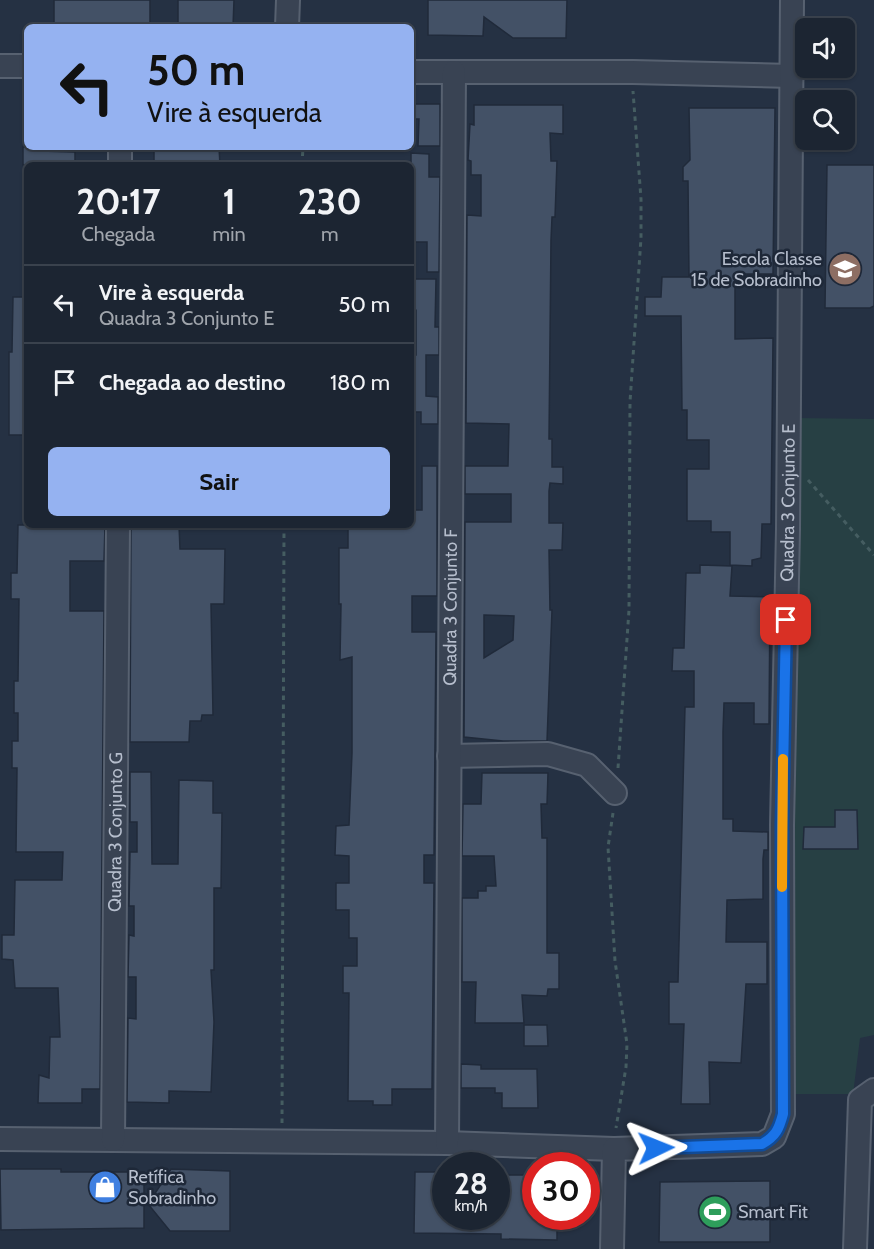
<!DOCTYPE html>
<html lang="pt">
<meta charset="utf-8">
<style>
:root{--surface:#1c2532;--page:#29313e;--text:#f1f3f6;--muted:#a0a5ac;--line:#3a424d;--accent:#95b2f1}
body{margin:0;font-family:Cabin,sans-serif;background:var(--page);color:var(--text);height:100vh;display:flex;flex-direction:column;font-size:22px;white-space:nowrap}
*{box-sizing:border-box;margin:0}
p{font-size:20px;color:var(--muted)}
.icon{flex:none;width:33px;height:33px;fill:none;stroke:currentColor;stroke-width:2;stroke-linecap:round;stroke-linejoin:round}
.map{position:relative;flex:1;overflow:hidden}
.sheet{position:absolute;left:24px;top:162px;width:390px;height:366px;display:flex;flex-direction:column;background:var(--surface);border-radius:9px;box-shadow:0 2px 4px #0004,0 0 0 2px var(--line)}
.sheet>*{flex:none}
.top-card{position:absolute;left:24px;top:24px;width:390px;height:126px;border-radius:9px;box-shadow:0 2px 4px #0004,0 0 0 2px var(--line);background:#95b2f1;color:#111;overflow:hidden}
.fabs{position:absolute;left:795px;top:18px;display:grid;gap:12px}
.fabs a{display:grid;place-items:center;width:60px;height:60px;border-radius:9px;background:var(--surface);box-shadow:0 2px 4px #0004,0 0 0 2px var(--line);font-size:30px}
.speed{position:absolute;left:432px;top:1152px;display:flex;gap:12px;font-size:30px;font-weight:700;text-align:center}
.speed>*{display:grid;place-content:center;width:78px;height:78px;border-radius:50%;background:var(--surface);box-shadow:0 2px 4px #0004,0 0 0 2px var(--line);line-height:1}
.speed small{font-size:15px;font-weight:400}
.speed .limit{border:9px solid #d22;background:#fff;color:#111}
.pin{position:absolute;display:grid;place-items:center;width:51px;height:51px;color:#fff;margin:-26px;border-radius:12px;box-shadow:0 3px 9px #0006}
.me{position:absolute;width:66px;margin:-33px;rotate:88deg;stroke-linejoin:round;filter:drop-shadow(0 0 4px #0008)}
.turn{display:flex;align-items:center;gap:21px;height:126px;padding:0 24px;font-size:27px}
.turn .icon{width:78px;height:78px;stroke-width:2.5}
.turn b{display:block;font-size:42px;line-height:51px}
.eta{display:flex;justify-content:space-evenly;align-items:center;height:102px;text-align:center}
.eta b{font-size:36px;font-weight:800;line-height:42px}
.button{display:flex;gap:12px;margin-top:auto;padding:12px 24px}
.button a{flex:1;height:69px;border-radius:9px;background:var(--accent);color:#111;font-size:24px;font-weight:800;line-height:69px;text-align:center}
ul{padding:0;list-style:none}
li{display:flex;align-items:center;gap:18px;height:78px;padding:0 24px;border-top:2px solid var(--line)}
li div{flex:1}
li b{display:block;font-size:22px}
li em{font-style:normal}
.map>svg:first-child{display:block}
.green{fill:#274044}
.building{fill:#435166;stroke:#202a3a;stroke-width:1.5;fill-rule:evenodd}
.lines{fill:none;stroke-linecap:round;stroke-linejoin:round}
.minor-casing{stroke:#576170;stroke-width:26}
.path{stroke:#455d61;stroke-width:3;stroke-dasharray:4.5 4.5;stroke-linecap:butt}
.minor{stroke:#394353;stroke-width:22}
.route-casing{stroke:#114b97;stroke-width:15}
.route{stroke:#1a73e8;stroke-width:10}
.slow{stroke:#f59e0b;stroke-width:10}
.labels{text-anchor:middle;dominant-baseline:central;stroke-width:5;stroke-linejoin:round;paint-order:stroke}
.poi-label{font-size:18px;fill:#b6becd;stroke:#1e2838;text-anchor:start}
.street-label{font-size:18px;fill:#b6becd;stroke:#1e2838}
</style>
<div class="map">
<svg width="874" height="1249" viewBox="0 0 874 1249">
<rect width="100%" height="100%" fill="#253143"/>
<path class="green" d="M795,418L874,419V1035L860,1038L853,1094H790Z"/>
<g class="building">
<rect x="54" y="0" width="96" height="27"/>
<path d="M178,0H234L233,27L178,26Z"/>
<path d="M428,0H567L566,38H513L484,17L483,36L428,35Z"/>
<path d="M411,104H440V146H418L419,119H411Z"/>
<path d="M474,105H563V134L550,133L551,161H557L555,217H552L551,240L549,439H552V467H563V484L550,483L549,491V523H563L562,550H549L550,610H552L547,741H503L464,737L465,522H511V494H465V466H508L509,424L466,423L467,215L481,216V175H471V161L468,160L470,124L474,125ZM484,615L514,616L513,640L484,658Z"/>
<path d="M689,108H775L773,274H735V339L773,338L771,524H762L761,558L752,560V566L730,565V532H711V521H687V469H709V440H687V410H682L681,316H645V297H661L662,277H689L688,181H683V167L690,160Z"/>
<path d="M23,147H40V151L75,152V165H23Z"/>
<path d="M154,147H219L220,165H154Z"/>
<path d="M411,153L429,154V177H440L439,272H427V242H411Z"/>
<path d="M827,165H874V306L870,308H825Z"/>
<path d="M412,279H436L435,327H439V355H426V396L438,397V424H421V412H411V355H416V310L411,309Z"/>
<path d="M13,297H27V435H9V352H12Z"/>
<path d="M422,466H437V596H412V632H436L434,855H424V883H434L432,1089H392V1105H373V1101H348L349,993H343V966H357V938H349V910H336V883H349V856L335,855L336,826L349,825L352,753V657L340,660L341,604H339V548H348V525H411V510H422Z"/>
<path d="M18,525H105L104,561H70V611H104L100,1089H82V1103H38L39,1075L49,1078L50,1037H60L58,988H15L13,960L2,959V935H14L15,880H62L63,852H16L17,768H12V741H18V713H14V681H18L19,599H11V573H17Z"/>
<path d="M131,525H179L180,549H225L224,604H211L213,715H202L201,721H190L189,742H130Z"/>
<path d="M700,565L732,566L730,596L770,597L769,724H754V703H724L723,732V819H733V831L768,832V850H764L763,859V899L727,900L726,942H767V984H746L741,1063L709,1062L710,1104H681L684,1024H669V982H678L685,707H694V671H672L673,648H684L686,573H700Z"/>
<path d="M130,772H151L152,864H178L179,780L213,781V813H222L221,888H214V970H211L214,1022L211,1092L169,1091V1103L127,1102L128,1018L136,1019V977H128L129,935L134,936V906H129L130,852H137V822H130Z"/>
<path d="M482,773H548L547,804H541L542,838H547V953H559V989H548L547,996L522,995L524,1023H475L476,982H462V898H478V891H486V886H496L494,856H462L463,804H481Z"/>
<path d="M835,810H857L858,849H803L804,827H835Z"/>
<path d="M524,1025H547L548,1046H524Z"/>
<path d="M461,1064L481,1065V1069H537L538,1108H502V1093H495V1088H461Z"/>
<path d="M0,1169H61V1172H144V1228L1,1230Z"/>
<path d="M171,1169L230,1171V1231H170L148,1204Z"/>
<path d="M415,1172H446V1216H501V1175H536V1216H557V1240L501,1239V1234L414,1233Z"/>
<path d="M770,1181V1242H659L660,1182Z"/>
</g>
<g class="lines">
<defs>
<g id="minor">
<path d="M287,27L288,0"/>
<path d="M0,66H27"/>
<path d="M411,72H633L792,76"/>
<path d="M120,165V147"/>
<path d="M449,756L548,754L587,765L615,793"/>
<path d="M0,1139L447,1143L614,1149"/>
<path id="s1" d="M113,1140L118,525"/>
<path id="s2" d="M447,1143L454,72"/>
<path id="s3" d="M612,1249L614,1149L762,1144L774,1137L783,1114L782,825L788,529L792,0"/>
<path d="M855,1249L860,1100L874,1090"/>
</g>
</defs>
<use href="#minor" class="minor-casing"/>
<g class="path">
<path d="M302,165L303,147"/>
<path d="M808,480L874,555"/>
<path d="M618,768L629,610L630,402L641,238V199L633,91"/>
<path d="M613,813L608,847L615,961L627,1044L626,1067L616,1128"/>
<path d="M282,1123L284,525"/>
</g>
<use href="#minor" class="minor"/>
</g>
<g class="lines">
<defs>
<path id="route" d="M656,1148L762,1144C776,1136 779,1129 783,1114L782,825L786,620"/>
</defs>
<use href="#route" class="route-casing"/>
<use href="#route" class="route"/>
<path class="slow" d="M782,887L783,759"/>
</g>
<defs>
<symbol id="school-disc" viewBox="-11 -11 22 22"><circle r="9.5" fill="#8d6e63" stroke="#1e2838"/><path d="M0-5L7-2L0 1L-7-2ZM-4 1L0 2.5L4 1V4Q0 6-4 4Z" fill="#fff"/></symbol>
<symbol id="shop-disc" viewBox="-11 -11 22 22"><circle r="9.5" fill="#3f7fe0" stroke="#1e2838"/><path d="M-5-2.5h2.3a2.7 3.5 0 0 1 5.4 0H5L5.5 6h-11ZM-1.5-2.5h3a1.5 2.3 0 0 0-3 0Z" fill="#fff"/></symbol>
<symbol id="stadium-disc" viewBox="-11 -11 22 22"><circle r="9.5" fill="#2e9e5b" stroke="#1e2838"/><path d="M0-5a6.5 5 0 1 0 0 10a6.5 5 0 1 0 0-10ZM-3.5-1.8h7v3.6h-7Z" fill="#fff"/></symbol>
</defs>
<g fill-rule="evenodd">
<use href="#school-disc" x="826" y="250" width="38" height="38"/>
<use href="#shop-disc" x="86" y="1168" width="38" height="38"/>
<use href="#stadium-disc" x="696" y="1193" width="38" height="38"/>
</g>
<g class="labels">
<g class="poi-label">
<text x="822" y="259" text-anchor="end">Escola Classe<tspan x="822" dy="21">15 de Sobradinho</tspan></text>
<text x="128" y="1177">Retífica<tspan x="128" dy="21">Sobradinho</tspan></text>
<text x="738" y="1212">Smart Fit</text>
</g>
<g class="street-label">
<text stroke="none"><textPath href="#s3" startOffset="898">Quadra 3 Conjunto E</textPath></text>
<text stroke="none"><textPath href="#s2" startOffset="536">Quadra 3 Conjunto F</textPath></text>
<text stroke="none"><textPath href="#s1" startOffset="308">Quadra 3 Conjunto G</textPath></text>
</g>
</g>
</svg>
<div class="fabs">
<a><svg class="icon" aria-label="sound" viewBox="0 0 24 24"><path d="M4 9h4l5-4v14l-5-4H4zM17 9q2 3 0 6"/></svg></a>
<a><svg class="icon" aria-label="search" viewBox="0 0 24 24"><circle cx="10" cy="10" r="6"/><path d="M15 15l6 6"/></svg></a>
</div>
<div class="speed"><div>28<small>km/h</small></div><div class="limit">30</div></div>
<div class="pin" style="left:786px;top:620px;background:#d93025"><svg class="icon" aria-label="arrive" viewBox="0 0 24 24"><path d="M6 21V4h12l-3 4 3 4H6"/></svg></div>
<svg class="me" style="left:656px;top:1148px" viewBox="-20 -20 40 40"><path d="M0-17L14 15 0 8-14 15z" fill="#1a73e8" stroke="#fff" stroke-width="4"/></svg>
<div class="top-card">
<div class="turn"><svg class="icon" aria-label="left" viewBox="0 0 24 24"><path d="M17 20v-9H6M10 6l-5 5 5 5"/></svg><div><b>50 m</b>Vire à esquerda</div></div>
</div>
<section class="sheet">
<div class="eta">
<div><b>20:17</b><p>Chegada</p></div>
<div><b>1</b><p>min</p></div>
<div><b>230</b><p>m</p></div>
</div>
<ul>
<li><svg class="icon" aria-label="left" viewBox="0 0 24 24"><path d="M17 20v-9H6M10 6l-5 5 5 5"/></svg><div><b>Vire à esquerda</b><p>Quadra 3 Conjunto E</p></div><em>50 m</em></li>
<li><svg class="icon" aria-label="arrive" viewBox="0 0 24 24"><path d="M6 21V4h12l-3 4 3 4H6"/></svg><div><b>Chegada ao destino</b></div><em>180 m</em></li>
</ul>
<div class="button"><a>Sair</a></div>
</section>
</div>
